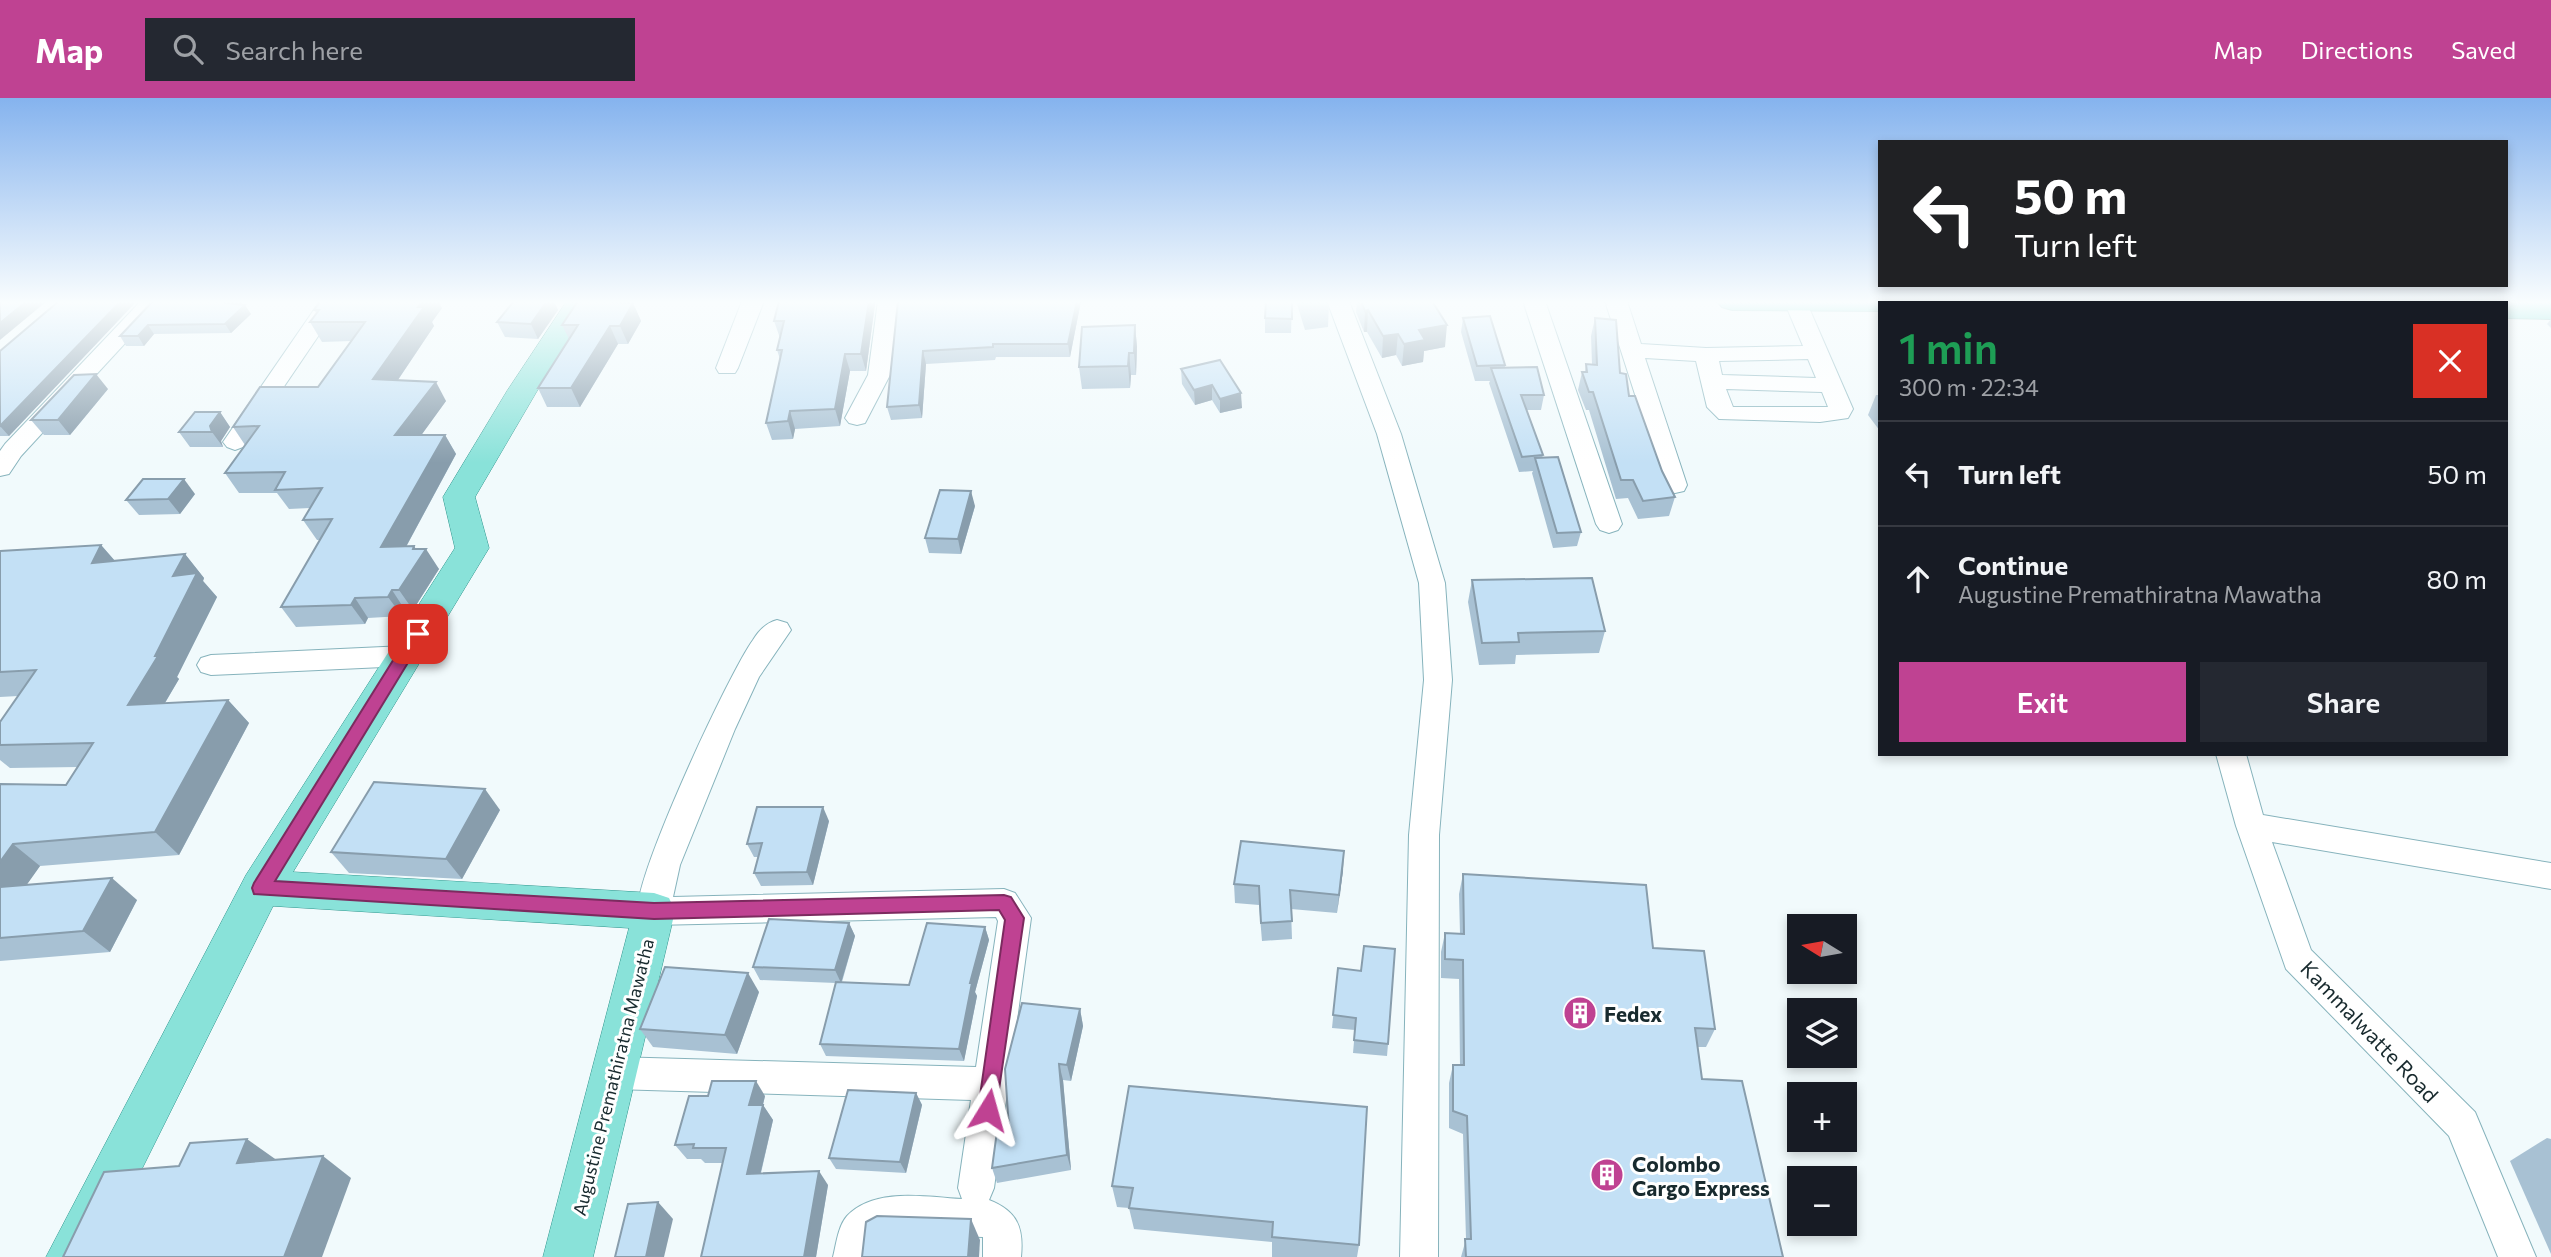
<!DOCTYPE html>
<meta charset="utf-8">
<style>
:root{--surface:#171b24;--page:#242831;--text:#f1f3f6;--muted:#9ea1a6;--line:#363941;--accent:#bf4292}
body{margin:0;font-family:Commissioner,sans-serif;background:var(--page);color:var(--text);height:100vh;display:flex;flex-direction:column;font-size:26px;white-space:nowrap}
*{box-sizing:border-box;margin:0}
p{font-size:23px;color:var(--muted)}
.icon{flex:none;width:38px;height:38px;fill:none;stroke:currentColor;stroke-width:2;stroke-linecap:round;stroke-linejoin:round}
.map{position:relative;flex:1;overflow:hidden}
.panel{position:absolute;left:1878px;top:203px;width:630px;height:455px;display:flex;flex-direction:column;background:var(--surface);border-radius:0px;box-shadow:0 4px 10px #0003}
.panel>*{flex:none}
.guide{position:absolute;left:1878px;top:42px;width:630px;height:147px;border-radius:0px;box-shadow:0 4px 10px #0003;background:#202124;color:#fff;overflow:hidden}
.needle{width:46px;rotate:281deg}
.tools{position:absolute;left:1787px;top:816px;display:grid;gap:14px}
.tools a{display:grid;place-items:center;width:70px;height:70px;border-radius:0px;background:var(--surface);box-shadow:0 4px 10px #0003;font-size:35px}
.pin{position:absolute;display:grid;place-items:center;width:60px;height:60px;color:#fff;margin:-30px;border-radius:14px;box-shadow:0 4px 10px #0006}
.me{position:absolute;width:77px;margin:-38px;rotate:8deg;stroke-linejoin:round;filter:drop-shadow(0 0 5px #0008)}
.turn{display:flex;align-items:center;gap:24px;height:147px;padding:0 21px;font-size:32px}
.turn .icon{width:91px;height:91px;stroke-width:2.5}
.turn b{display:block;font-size:49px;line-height:60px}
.round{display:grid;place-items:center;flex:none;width:74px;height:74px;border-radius:0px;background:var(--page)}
.headline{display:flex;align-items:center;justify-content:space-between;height:119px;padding:0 21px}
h1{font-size:42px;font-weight:600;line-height:52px;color:#1e9e55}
.button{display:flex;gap:14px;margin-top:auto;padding:14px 21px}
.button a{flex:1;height:80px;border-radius:0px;background:var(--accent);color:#fff;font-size:28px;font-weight:600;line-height:80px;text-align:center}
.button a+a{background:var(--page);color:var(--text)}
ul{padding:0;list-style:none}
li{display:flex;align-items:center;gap:21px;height:105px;padding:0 21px;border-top:2px solid var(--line)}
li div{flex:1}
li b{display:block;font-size:26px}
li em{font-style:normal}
header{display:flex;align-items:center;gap:42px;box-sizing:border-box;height:98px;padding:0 35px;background:var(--accent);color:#fff}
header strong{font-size:33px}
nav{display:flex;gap:38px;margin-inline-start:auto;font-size:24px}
.search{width:490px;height:63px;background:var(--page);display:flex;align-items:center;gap:18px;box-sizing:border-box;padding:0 24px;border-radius:0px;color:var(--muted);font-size:26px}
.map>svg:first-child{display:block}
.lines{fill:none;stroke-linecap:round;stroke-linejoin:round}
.minor-casing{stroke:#86b3bc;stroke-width:2}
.major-casing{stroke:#2f958d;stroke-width:1}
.highway-casing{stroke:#2f958d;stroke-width:2}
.minor{fill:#fff;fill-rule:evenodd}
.major{fill:#89e2d9;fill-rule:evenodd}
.highway{fill:#3bcec0;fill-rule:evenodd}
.wall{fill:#a8c1d3}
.shaded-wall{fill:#889dac}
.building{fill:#c3e0f5;stroke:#889dac;stroke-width:2}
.route{fill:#bf4292;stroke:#7c2b5f;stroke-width:2}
.labels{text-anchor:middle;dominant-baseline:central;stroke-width:6;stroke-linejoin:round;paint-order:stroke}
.street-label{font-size:18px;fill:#182a2e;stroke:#fff}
.near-poi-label{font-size:21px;font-weight:bold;fill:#182a2e;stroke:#fff;text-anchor:start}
.near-street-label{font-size:21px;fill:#182a2e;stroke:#fff}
</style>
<header>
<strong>Map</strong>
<div class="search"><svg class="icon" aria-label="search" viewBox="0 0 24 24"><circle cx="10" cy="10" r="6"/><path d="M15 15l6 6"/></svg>Search here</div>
<nav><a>Map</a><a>Directions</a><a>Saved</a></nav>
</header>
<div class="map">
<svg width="2551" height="1159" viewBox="0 0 2551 1159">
<rect width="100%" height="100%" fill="#f1fafc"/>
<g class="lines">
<defs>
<g id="minor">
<path d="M141,203H164L21,358L9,376L0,378V353L5,346Z"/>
<path d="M320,203H342L243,349L235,352L227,349L223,344Z"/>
<path d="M742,203H764L738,270L735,275H719L716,270Z"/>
<path d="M878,203H900L890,277L865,325L857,327L849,325L845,320L868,277Z"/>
<path d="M1327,203H1349L1401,336L1445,485L1452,582L1439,737L1438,1159H1400L1409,737L1424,582L1419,485L1377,336Z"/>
<path d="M1523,203H1545L1622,426L1618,432L1609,435L1600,432L1596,426Z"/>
<path d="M1605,203H1627L1641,246L1706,250L1803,248L1784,203H1806L1853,311L1848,320L1820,324L1719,321L1707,309L1696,263L1645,260L1687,387L1684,393L1675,395L1666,393ZM1808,261L1816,280L1722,277L1719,263ZM1726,291L1822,294L1828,309H1733Z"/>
<path d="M1940,203H1962L1963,205H1941Z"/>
<path d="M2027,203H2049L2050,205H2028Z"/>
<path d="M777,522L787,525L791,532L759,579L735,631L680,767L673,799L1004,791L1015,795L1031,820L994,1090L989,1102C1017,1113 1024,1129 1021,1159H983V1139L889,1136L875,1144L871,1159H833C836,1147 838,1128 847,1118C875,1089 926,1099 962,1101L958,1090L971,1002L614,991L602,987L597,975L602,963L614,959L976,969L998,823L996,819L654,827L643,823C641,820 638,817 638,813C634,779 729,575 753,542C759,532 766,525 777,522Z"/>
<path d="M405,548L415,551L419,558L415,565L405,568L211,577L201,574L197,567L201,560L211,557Z"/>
<path d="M2216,656H2246L2263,717L2551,765V791L2272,744L2311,852L2475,1014L2536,1159H2498L2449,1038L2286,871L2236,728Z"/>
</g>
<path id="major" d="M567,203H595L537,293L475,399L489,450L293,774L654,795L669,800L675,813L593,1159H543L629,830L273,808L98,1159H46L246,777L455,450L443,399L507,293Z"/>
<g id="highway">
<path d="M1717,203H1927L1929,205H1880V213L1732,212L1722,209Z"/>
<path d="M2503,203H2551V221L2506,220V205H2495Z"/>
</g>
</defs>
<use href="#minor" class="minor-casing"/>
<use href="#major" class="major-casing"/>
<use href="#highway" class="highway-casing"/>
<use href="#minor" class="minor"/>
<use href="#major" class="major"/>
<use href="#highway" class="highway"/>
</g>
<g class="wall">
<path d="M153,203L241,206L251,216L231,235L154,236L144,248H126L120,238Z"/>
<path d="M514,203H554L558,212L538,241L505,239L497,224Z"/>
<path d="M578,203H625V205H633L641,223L628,246H618L580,309H547L538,290L569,241L562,227Z"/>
<path d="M898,203H1081L1070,259H996L995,262L926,266L922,320L891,322L887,309Z"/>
<path d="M1292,203L1291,235H1265V220Z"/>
<path d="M1296,203H1329L1328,229L1305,232Z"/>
<path d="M1357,203H1432L1445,249L1424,253L1423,264L1402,268L1396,257L1382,260L1367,234H1364L1356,214Z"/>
<path d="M134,206L9,338H0V253Z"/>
<path d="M875,206L866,273H850L840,328L795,331L793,341L772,342L766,325L780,261L777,252L780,240L774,223Z"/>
<path d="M442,210L432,224L434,228L398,282L446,303L421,337H445L456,356L406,449L416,451L439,471L413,512H405L402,518L368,520L365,526L296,529L281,509L320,442H317L303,422L310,410L289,411L277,395H239L225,375L245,347L233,329L318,289L351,243L322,244L310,224L317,216L314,212Z"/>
<path d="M1463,220L1505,267V270L1544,297L1541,312H1527L1543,357L1542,360L1581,434L1577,448L1553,450L1532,375L1533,373L1519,374L1489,285L1490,283H1475L1461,234Z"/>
<path d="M1595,220L1662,373L1675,399L1669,418L1638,421L1628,400L1616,401L1589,312H1586L1578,292L1582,274H1585L1586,266H1592L1591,238Z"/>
<path d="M2551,221V230L2547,226Z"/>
<path d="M1135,227L1137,249L1136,277H1131L1130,290L1082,291L1079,269Z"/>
<path d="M1220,262L1242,310L1220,315L1212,302L1195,307L1182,286L1181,271Z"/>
<path d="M108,291L70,337H44L31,322Z"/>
<path d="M1876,297H1880V333L1868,317Z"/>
<path d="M220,314L230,329L221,343L223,349H190L179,334Z"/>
<path d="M195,396L180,416L139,417L126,402Z"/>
<path d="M975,408L961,456L929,455L925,440Z"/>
<path d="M101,447L115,463L185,456L204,480L203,483L217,499L177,579L179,581L165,605L228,602L249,625L179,757L40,768L26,787L137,802L110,854L0,863V686L66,687L78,669L10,670L0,662V624L18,598L0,599V453Z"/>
<path d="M1472,482L1605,533L1599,555L1516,557L1515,566L1479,567L1468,504Z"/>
<path d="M500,712L462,781L349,775L331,754Z"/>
<path d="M829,723L813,787L761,788L754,775L758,759H754L747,746Z"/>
<path d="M1343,773L1337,815L1291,811L1292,841L1262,843L1259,807L1235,805L1234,786Z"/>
<path d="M1463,776L1653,850L1715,931L1706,949H1697L1702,981L1783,1159H1461L1466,1141L1463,1036L1449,1030V985L1453,967H1460L1459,881L1441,880V854L1445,835L1460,836L1459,796Z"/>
<path d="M849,825L855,838L842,884L909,887L985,829L989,842L975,894L977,898L964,963L826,958L820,946L836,885L760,882L753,869Z"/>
<path d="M1338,870L1388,946L1387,958L1353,955L1355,932L1332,930Z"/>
<path d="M759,894L737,956L653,949L640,931Z"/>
<path d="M1080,911L1083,928L1071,983L1063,982L1071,1072L997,1085L992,1070L1009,1031Z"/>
<path d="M1129,988L1359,1147L1357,1159H1272V1144L1134,1131L1129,1110L1117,1109L1112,1088Z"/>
<path d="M916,995L922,1007L906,1075L836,1071L829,1060Z"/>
<path d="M765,998L763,1007L773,1022L761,1075L828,1087L816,1159L723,1065H705L701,1061H687L675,1047Z"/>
<path d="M2547,1040L2551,1041V1156L2510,1063Z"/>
</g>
<g class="shaded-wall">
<path d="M27,203H47L0,242V225Z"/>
<path d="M121,203H132L134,206L9,338L0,328Z"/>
<path d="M229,203H245L232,214L226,205Z"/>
<path d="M423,203H438L442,210L432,224L434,228L385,301L373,281Z"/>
<path d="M547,203H554L558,212L538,241L531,226Z"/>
<path d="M869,203H874L875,206L866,273L861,256Z"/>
<path d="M1077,203H1081L1070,259L1068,246Z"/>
<path d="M633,205L641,223L628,246L620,228Z"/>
<path d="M245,207L251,216L231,235L225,226Z"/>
<path d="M1368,212L1367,234H1364L1365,213Z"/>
<path d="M148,227L154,236L144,248L138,238Z"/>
<path d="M1135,227L1137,249L1136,277L1134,255Z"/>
<path d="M1447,227L1445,249L1424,253L1423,264L1402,268L1404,246L1419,232Z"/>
<path d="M610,228L618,246L580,309L571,290Z"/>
<path d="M1398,236L1396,257L1382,260L1383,238Z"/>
<path d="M923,253L926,266L922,320L919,307Z"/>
<path d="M1129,255L1131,277L1130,290L1128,268Z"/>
<path d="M845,256L850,273L840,328L835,311Z"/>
<path d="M96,276L108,291L70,337L58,322Z"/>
<path d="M436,284L446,303L407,357L395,337Z"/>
<path d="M1212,287V302L1195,307L1194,292Z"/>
<path d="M1241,295L1242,310L1220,315V301Z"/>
<path d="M790,313L795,331L793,341L788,323Z"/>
<path d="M220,314L230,329L221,343L223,349L212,334L210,328Z"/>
<path d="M445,337L456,356L395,469L381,449Z"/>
<path d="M184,381L195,396L180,416L168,401Z"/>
<path d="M971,393L975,408L961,456L958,441Z"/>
<path d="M101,447L122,471L92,465Z"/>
<path d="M414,448L421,459L426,451L439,471L413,512L399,492Z"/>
<path d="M185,456L204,480L203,483L217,499L177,579L179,581L150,630L128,607L155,558L173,478Z"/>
<path d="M392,492L405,512L402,518L388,499Z"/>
<path d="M355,500L368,520L365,526L351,507Z"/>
<path d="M228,602L249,625L179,757L155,734Z"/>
<path d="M485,691L500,712L462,781L446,761Z"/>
<path d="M823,709L829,723L813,787L807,774Z"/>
<path d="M13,746L40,768L9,812L0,806V764Z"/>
<path d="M1344,753L1343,773L1337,815L1339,797Z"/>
<path d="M112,780L137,802L110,854L83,833Z"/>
<path d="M849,825L855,838L841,885L835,872Z"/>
<path d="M985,829L989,842L975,894L977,898L964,963L959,951L970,885Z"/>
<path d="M748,875L759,894L737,956L725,937Z"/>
<path d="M1080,911L1083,928L1071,983L1067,967Z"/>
<path d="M1059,966L1063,982L1071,1072L1067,1057Z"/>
<path d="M756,983L765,998L759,1022L749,1007Z"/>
<path d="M916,995L922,1007L906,1075L900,1064Z"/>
<path d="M763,1007L773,1022L757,1090L747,1076Z"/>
<path d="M247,1041L278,1063L237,1065Z"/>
<path d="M323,1058L351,1080L322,1159H284Z"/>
<path d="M819,1073L828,1087L816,1159H804Z"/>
<path d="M658,1104L673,1121L664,1159H646Z"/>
<path d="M971,1121L980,1142L979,1159H968Z"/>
</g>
<g class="building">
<path d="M0,203H27L0,225Z"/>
<path d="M59,203H121L0,328V253Z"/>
<path d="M153,203H229L226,205L245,207L225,226L148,227L138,238H120Z"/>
<path d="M321,203H423L418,209H424L373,281L436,284L395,337H445L381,449L414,448L413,451H426L399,492H392L388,499L355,500L351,507L281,509L332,421L303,422L322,390L275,392L285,374L225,375L259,328L233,329L260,289H318L365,224H310L319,212H314Z"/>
<path d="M514,203H547L531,226L497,224Z"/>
<path d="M578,203H613L612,204L633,205L620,228H610L571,290H538L578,227H562Z"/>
<path d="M779,203H869L861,256H845L835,311L790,313L788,323L766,325L782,252H777L784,223H774Z"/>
<path d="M898,203H1077L1068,246H993V249L923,253L919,307L887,309Z"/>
<path d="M1266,203H1292V221L1265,220Z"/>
<path d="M1361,203H1432L1447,227L1419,232L1425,242L1404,246L1398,236L1383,238L1368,212L1365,213Z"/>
<path d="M1490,218L1505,267L1477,268L1463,220Z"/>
<path d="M1595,220L1616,222L1620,275L1626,276L1629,298H1635L1662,373L1675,399L1643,403L1633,382H1621L1593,294H1589L1582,274H1587L1586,266L1597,267Z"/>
<path d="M1135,227L1134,255H1129L1128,268L1079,269L1082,229Z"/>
<path d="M1220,262L1241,295L1220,301L1212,287L1194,292L1181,271Z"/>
<path d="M1537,269L1544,297H1521L1543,357L1522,359L1491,270Z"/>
<path d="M96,276L58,322H31L74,277Z"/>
<path d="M195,314H220L210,328L212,334H179Z"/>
<path d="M1558,359L1581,434L1557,435L1535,360Z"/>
<path d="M143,381H184L168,401L126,402Z"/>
<path d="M940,392L971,393L958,441L925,440Z"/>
<path d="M101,447L92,465L185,456L173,478L197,475L155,558H158L128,607L228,602L155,734L13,746L0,764V686L66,687L93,645L0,647V624L36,572L0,574V453Z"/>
<path d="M1592,480L1605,533L1518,535L1519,544L1482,545L1472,482Z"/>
<path d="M374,684L485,691L446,761L331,754Z"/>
<path d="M757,709H823L807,774L754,775L762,745L747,746Z"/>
<path d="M1241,743L1344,753L1339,797L1290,792L1292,823L1261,825L1259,788L1234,786Z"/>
<path d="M1463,776L1646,787L1653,850L1704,853L1715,931L1695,930L1702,981L1742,983L1783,1159H1466L1465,1141H1471L1467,1018L1453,1013V967H1464L1463,862L1445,861V835L1464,836Z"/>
<path d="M112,780L83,833L0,840V789Z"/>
<path d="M769,821L849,825L835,872L753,869Z"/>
<path d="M927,825L985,829L970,885H972L959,951L820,946L836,884L909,887Z"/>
<path d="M1364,848L1395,851L1388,946L1354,942L1356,920L1333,917L1338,870L1361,873Z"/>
<path d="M665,869L748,875L725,937L640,931Z"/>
<path d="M1022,905L1080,911L1067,967L1059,966L1067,1057L992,1070L997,1033L1009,1031L1005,971Z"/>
<path d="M712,983H756L749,1007H763L747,1076L819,1073L804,1159H701L726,1050H693L694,1046L675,1047L689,998H708Z"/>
<path d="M1129,988L1367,1009L1359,1147L1272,1139L1273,1124L1129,1110L1133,1090L1112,1088Z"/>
<path d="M848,992L916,995L900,1064L829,1060Z"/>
<path d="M247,1041L237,1065L323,1058L284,1159H63L104,1074L179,1068L190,1045Z"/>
<path d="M658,1104L646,1159H615L628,1106Z"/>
<path d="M877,1118L971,1121L968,1159H862L866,1124Z"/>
</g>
<linearGradient id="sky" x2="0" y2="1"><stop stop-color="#85b3ee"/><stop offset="0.56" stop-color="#f9fdfe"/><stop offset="1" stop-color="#f9fdfe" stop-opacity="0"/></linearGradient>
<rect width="2551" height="365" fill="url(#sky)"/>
<path class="route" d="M418,531L423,532L426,536L423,540L275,783L654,805L1004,797L1011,799L1024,820L995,1019L988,1022L981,1019L978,1012L1005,822L999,812L654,821L254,796L252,790L254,785L412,532Z"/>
<defs>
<symbol id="building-disc" viewBox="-11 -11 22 22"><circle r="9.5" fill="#bf4292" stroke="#fff"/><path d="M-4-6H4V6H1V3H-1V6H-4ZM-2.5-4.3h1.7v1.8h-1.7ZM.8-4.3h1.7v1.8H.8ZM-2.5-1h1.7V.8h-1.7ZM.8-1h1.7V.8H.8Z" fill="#fff"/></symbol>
</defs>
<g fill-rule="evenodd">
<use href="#building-disc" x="1561" y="896" width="38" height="38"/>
<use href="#building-disc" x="1588" y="1058" width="38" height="38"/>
</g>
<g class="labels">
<g class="street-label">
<text transform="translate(613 979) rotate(-76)">Augustine Premathiratna Mawatha</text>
</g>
<g class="near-poi-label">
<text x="1604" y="915">Fedex</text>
<text x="1632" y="1065">Colombo<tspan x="1632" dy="24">Cargo Express</tspan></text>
</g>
<g class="near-street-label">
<text transform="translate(2370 933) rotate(46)">Kammalwatte Road</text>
</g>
</g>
</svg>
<div class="tools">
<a><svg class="needle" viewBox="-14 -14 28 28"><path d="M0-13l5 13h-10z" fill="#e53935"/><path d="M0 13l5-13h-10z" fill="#9ea1a6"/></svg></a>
<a><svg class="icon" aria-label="layers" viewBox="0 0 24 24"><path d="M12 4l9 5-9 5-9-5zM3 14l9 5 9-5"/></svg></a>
<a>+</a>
<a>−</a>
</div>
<div class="pin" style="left:418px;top:536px;background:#d93025"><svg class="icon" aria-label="arrive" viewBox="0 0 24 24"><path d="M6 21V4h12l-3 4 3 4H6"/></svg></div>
<svg class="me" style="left:988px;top:1012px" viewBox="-20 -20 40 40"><path d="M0-17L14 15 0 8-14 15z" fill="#bf4292" stroke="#fff" stroke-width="4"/></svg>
<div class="guide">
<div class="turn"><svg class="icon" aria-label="left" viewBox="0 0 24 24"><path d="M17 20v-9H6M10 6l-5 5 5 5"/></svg><div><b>50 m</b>Turn left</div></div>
</div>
<section class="panel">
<div class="headline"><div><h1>1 min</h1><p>300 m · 22:34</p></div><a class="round" style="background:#d93025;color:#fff"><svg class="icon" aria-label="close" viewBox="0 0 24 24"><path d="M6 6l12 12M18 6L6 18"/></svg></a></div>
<ul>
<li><svg class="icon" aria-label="left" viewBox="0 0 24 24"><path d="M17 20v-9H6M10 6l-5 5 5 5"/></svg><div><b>Turn left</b></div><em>50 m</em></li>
<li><svg class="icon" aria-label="ahead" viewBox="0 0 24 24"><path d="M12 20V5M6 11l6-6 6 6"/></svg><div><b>Continue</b><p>Augustine Premathiratna Mawatha</p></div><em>80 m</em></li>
</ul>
<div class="button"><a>Exit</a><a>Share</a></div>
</section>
</div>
